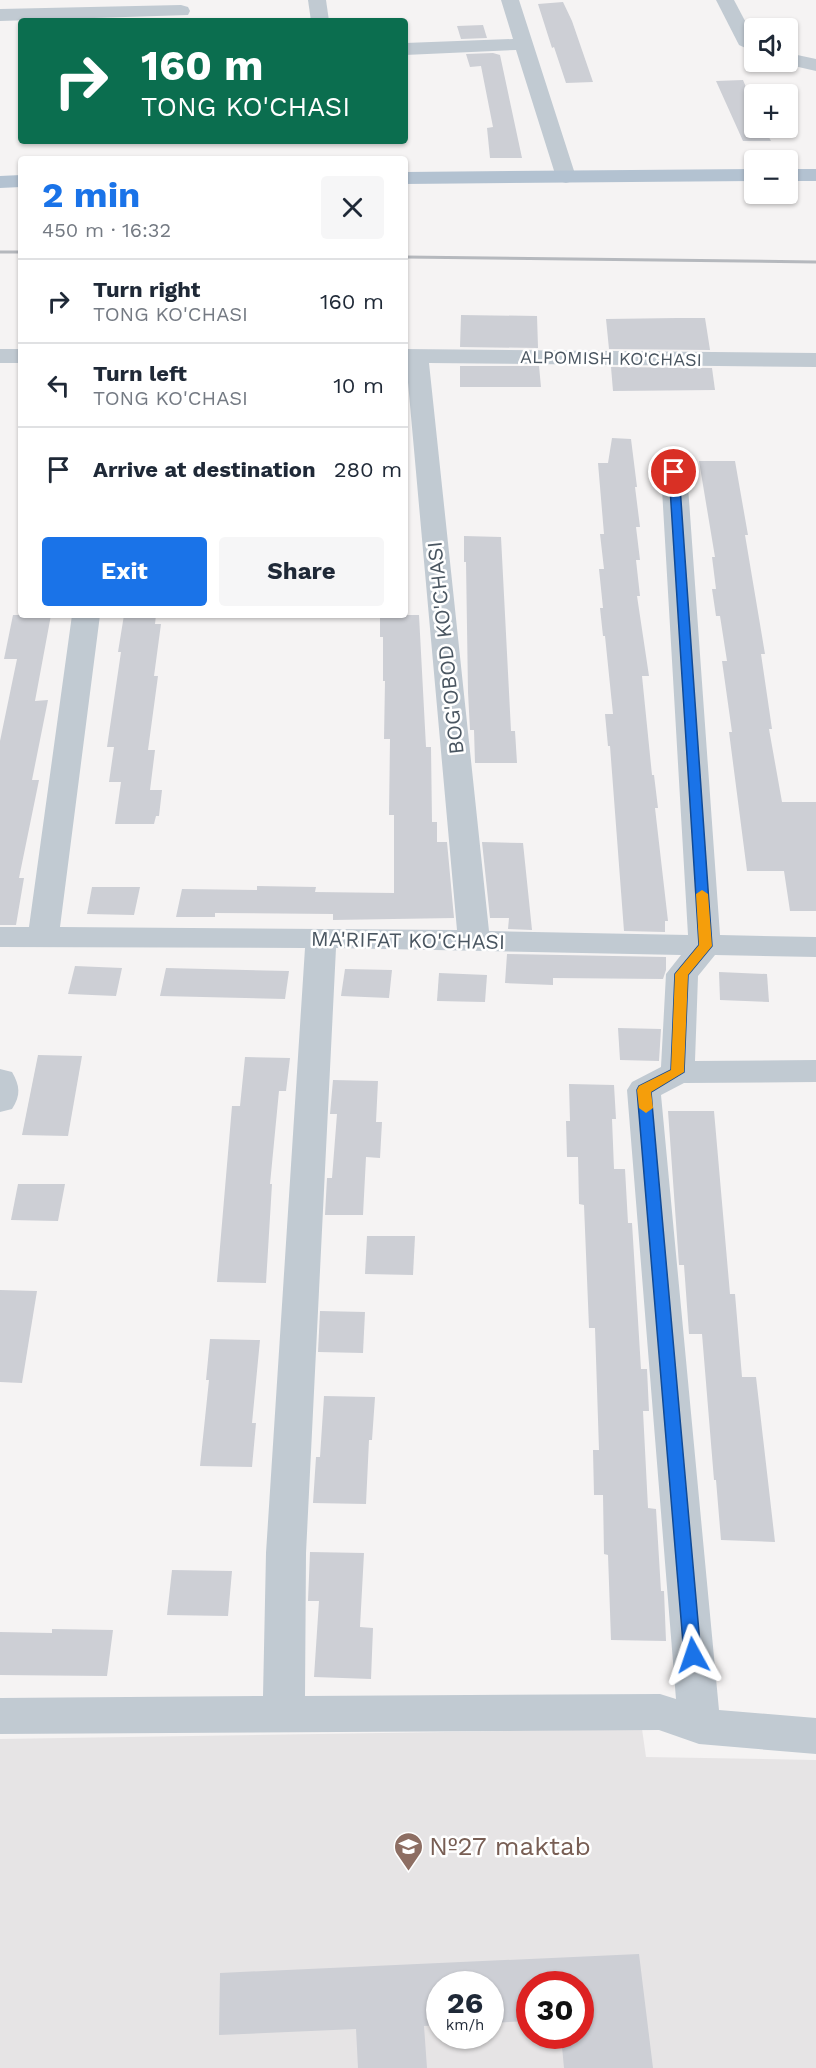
<!DOCTYPE html>
<meta charset="utf-8">
<style>
:root{--surface:#fff;--page:#f6f6f7;--text:#1f2937;--muted:#747a83;--line:#e0e1e3;--accent:#1a73e8}
body{margin:0;font-family:"Work Sans",sans-serif;background:var(--page);color:var(--text);height:100vh;display:flex;flex-direction:column;font-size:22px;white-space:nowrap}
*{box-sizing:border-box;margin:0}
p{font-size:20px;color:var(--muted)}
.icon{flex:none;width:33px;height:33px;fill:none;stroke:currentColor;stroke-width:2;stroke-linecap:round;stroke-linejoin:round}
.map{position:relative;flex:1;overflow:hidden}
.details{position:absolute;left:18px;top:156px;width:390px;height:462px;display:flex;flex-direction:column;background:var(--surface);border-radius:6px;box-shadow:0 2px 4px #0004}
.details>*{flex:none}
.guide{position:absolute;left:18px;top:18px;width:390px;height:126px;border-radius:6px;box-shadow:0 2px 4px #0004;background:#0b6e4f;color:#fff;overflow:hidden}
.tools{position:absolute;left:744px;top:18px;display:grid;gap:12px}
.tools a{display:grid;place-items:center;width:54px;height:54px;border-radius:6px;background:var(--surface);box-shadow:0 2px 4px #0004;font-size:30px}
.speed{position:absolute;left:426px;top:1971px;display:flex;gap:12px;font-size:30px;font-weight:700;text-align:center}
.speed>*{display:grid;place-content:center;width:78px;height:78px;border-radius:50%;background:var(--surface);box-shadow:0 2px 4px #0004;line-height:1}
.speed small{font-size:15px;font-weight:400}
.speed .limit{border:9px solid #d22;background:#fff;color:#111}
.pin{position:absolute;display:grid;place-items:center;width:51px;height:51px;color:#fff;margin:-26px;border:3px solid #fff;border-radius:50%;box-shadow:0 2px 6px #0007}
.me{position:absolute;width:66px;margin:-33px;rotate:355deg;stroke-linejoin:round;filter:drop-shadow(0 0 4px #0008)}
.turn{display:flex;align-items:center;gap:21px;height:126px;padding:0 24px;font-size:27px}
.turn .icon{width:78px;height:78px;stroke-width:2.5}
.turn b{display:block;font-size:42px;line-height:51px}
.round{display:grid;place-items:center;flex:none;width:63px;height:63px;border-radius:6px;background:var(--page)}
.summary{display:flex;align-items:center;justify-content:space-between;height:102px;padding:0 24px}
h1{font-size:36px;font-weight:700;line-height:45px;color:var(--accent)}
.button{display:flex;gap:12px;margin-top:auto;padding:12px 24px}
.button a{flex:1;height:69px;border-radius:6px;background:var(--accent);color:#fff;font-size:24px;font-weight:700;line-height:69px;text-align:center}
.button a+a{background:var(--page);color:var(--text)}
ul{padding:0;list-style:none}
li{display:flex;align-items:center;gap:18px;height:84px;padding:0 24px;border-top:2px solid var(--line)}
li div{flex:1}
li b{display:block;font-size:22px}
li em{font-style:normal}
.map>svg:first-child{display:block}
.education{fill:#e6e4e5;fill-rule:evenodd}
.building{fill:#cdcfd5}
.lines{fill:none;stroke-linecap:round;stroke-linejoin:round}
.minor{fill:#c1cad2;fill-rule:evenodd}
.major{fill:#b3c2d1;fill-rule:evenodd}
.rail{stroke:#b5b8bd;stroke-width:3}
.route{fill:#1a73e8;stroke:#114b97;stroke-width:1.5}
.slow{fill:#f59e0b}
.labels{text-anchor:middle;dominant-baseline:central;stroke-width:5;stroke-linejoin:round;paint-order:stroke}
.far-street-label{font-size:18px;fill:#4a5661;stroke:#fff}
.street-label{font-size:21px;fill:#4a5661;stroke:#fff}
.near-education-label{font-size:26px;fill:#785e54;stroke:#fff;text-anchor:start}
</style>
<div class="map">
<svg width="816" height="2068" viewBox="0 0 816 2068">
<rect width="100%" height="100%" fill="#f5f3f3"/>
<path class="education" d="M642,1729L646,1757L816,1760V2068H0V1739ZM440,1984H490V2036H440ZM530,1984H580V2036H530Z"/>
<g class="building">
<path d="M563,2L572,21L593,82L566,83L554,47L552,48L538,4Z"/>
<path d="M483,25L487,38L461,39L457,26Z"/>
<path d="M493,53L500,55L522,158H490L487,128L493,127L481,66L470,67L466,54Z"/>
<path d="M743,80L754,106V128H764L771,141H743L716,81Z"/>
<path d="M461,315L537,316L538,348L460,347Z"/>
<path d="M677,318H705L710,350L609,349L606,319Z"/>
<path d="M460,366H539L541,387H460Z"/>
<path d="M611,367L712,368L715,390L613,391Z"/>
<path d="M612,438L631,439L637,487H635L640,527H636L640,560H636L640,596H637L649,676H642L652,775H654L658,808H655L668,921H665V932L624,931L610,746H608L605,714H613L605,636H603L600,608H603L599,569H604L600,534H604L598,463H608Z"/>
<path d="M699,461H735L748,535H745L765,654H761L772,729H769L782,802H816V911H790L784,871H747L729,732H732L722,661H727L720,616H716L712,589H716L712,557H715Z"/>
<path d="M464,536L501,537L511,731H515L517,763H475L474,730H470L468,692L466,562H464Z"/>
<path d="M13,615H51L35,701L48,700L32,780H39L19,878H24L16,925H0V741L17,659H4Z"/>
<path d="M124,615H156L155,624H161L154,676H158L148,750H155L150,790H162L159,816H156L154,824H115L121,782H109L114,747H107L121,652H118Z"/>
<path d="M380,615H419L426,747H431L432,822H437V842H447L454,918L333,920V914L215,913V917H176L182,889L257,890V886L316,887L315,892L394,893V815H389L390,739H384L385,681H383V637H380Z"/>
<path d="M482,842L523,843L532,930L508,929L509,918H490Z"/>
<path d="M92,887H140L134,915L87,914Z"/>
<path d="M507,954L666,957V970L663,979L553,978V985L505,983Z"/>
<path d="M75,966L122,968L116,996L68,994Z"/>
<path d="M166,968L289,971L285,999L160,996Z"/>
<path d="M345,969L392,970L389,998L341,996Z"/>
<path d="M719,972L767,974L769,1002L720,1000Z"/>
<path d="M439,973L487,975L485,1002L437,1001Z"/>
<path d="M618,1028L661,1029L659,1061L620,1060Z"/>
<path d="M38,1055L82,1056L68,1136L22,1135Z"/>
<path d="M245,1057L290,1058L286,1091H279L270,1184H272L266,1283L217,1282L232,1106H240Z"/>
<path d="M333,1080L378,1081L376,1122H382L380,1158L366,1157L363,1215H325L327,1178H332L337,1114H330Z"/>
<path d="M569,1084L614,1085L616,1119H612L614,1169H625L628,1223H632L641,1369H647L649,1411H643L648,1508L656,1509L661,1591H664L666,1641L611,1640L608,1555L604,1554L603,1495H594L593,1450H599L595,1328H589L584,1205L579,1204L578,1157H567L566,1121H570Z"/>
<path d="M668,1111H714L730,1294H735L742,1377H756L775,1542L721,1540L716,1480H714L702,1334H689L684,1265H679Z"/>
<path d="M18,1184H65L58,1221L11,1220Z"/>
<path d="M367,1236H415L413,1275L365,1274Z"/>
<path d="M0,1290L37,1291L22,1383L0,1382Z"/>
<path d="M320,1311L365,1312L363,1353L318,1352Z"/>
<path d="M210,1339L260,1340L252,1423H256L252,1467L200,1466L209,1380H206Z"/>
<path d="M324,1396L375,1397L372,1440H369L366,1504L313,1503L316,1457H320Z"/>
<path d="M310,1552L364,1553L360,1627L373,1628L371,1679L314,1677L319,1601H308Z"/>
<path d="M172,1570L232,1571L228,1616L167,1615Z"/>
<path d="M52,1629L113,1630L107,1676L0,1675V1632L52,1633Z"/>
<path d="M639,1954L653,2068H564L561,2036H580V1984H530V2021L490,2023V1984H440V2025L424,2026L427,2068H358L356,2029L219,2035L220,1973Z"/>
</g>
<g class="lines">
<g class="minor">
<path d="M308,0H326L329,21H311Z"/>
<path d="M501,0H519L576,177L573,181L566,183L559,181L556,177L516,50L405,55V43L513,39Z"/>
<path d="M716,0H734L754,38V52L739,45Z"/>
<path d="M181,5L188,7L190,11L188,15L0,21V9Z"/>
<path d="M788,53L816,59V71L781,63L780,62H788Z"/>
<rect x="0" y="349" width="21" height="14"/>
<path d="M405,349L816,353V367L429,363L489,931L688,935L661,472L665,467L674,464L683,467L687,472L720,935L816,937V957L715,955L698,976L695,1061L816,1060V1082L684,1083L661,1095L719,1710L816,1718V1754L699,1744L659,1730L0,1734V1698L263,1696L266,1553L305,948L0,947V927H29L72,615H100L60,927L457,930ZM336,948L681,955L666,974L661,1067L632,1082L627,1090L676,1699L660,1694L305,1696L306,1553Z"/>
<path d="M0,1069L12,1072C20,1086 21,1095 12,1109L0,1112Z"/>
</g>
<g class="major">
<path d="M754,169V181L405,184V172Z"/>
<rect x="788" y="169" width="28" height="12"/>
<path d="M21,175V187L0,188V176Z"/>
</g>
<g class="rail">
<path d="M0,252H21"/>
<path d="M405,257L816,262"/>
</g>
</g>
<path class="route" d="M674,469L679,472L712,946L688,975L684,1072L651,1092L701,1655L699,1660L693,1662L687,1660L684,1655L637,1090L639,1086L671,1070L675,974L699,945L669,472Z"/>
<path class="slow" d="M702,890L708,894L712,946L688,975L684,1072L651,1092L653,1108L646,1113L639,1108L637,1090L639,1086L671,1070L675,974L699,945L696,894Z"/>
<defs>
<symbol id="school-pin" viewBox="-11 -11 22 30"><path d="M0 17L-7.5 6A9.5 9.5 0 1 1 7.5 6Z" fill="#8d6e63" stroke="#fff"/><path d="M0-5L7-2L0 1L-7-2ZM-4 1L0 2.5L4 1V4Q0 6-4 4Z" fill="#fff"/></symbol>
</defs>
<g fill-rule="evenodd">
<use href="#school-pin" x="392" y="1830" width="33" height="45"/>
</g>
<g class="labels">
<g class="far-street-label">
<text transform="translate(611 358) rotate(1)">ALPOMISH KO'CHASI</text>
</g>
<g class="street-label">
<text transform="translate(445 648) rotate(-96)">BOG'OBOD KO'CHASI</text>
<text transform="translate(408 940) rotate(1)">MA'RIFAT KO'CHASI</text>
</g>
<g class="near-education-label">
<text x="429" y="1846">№27 maktab</text>
</g>
</g>
</svg>
<div class="tools">
<a><svg class="icon" aria-label="sound" viewBox="0 0 24 24"><path d="M4 9h4l5-4v14l-5-4H4zM17 9q2 3 0 6"/></svg></a>
<a>+</a>
<a>−</a>
</div>
<div class="speed"><div>26<small>km/h</small></div><div class="limit">30</div></div>
<div class="pin" style="left:674px;top:472px;background:#d93025"><svg class="icon" aria-label="arrive" viewBox="0 0 24 24"><path d="M6 21V4h12l-3 4 3 4H6"/></svg></div>
<svg class="me" style="left:693px;top:1655px" viewBox="-20 -20 40 40"><path d="M0-17L14 15 0 8-14 15z" fill="#1a73e8" stroke="#fff" stroke-width="4"/></svg>
<div class="guide">
<div class="turn"><svg class="icon" aria-label="right" viewBox="0 0 24 24"><path d="M7 20v-9h11M14 6l5 5-5 5"/></svg><div><b>160 m</b>TONG KO'CHASI</div></div>
</div>
<section class="details">
<div class="summary"><div><h1>2 min</h1><p>450 m · 16:32</p></div><a class="round"><svg class="icon" aria-label="close" viewBox="0 0 24 24"><path d="M6 6l12 12M18 6L6 18"/></svg></a></div>
<ul>
<li><svg class="icon" aria-label="right" viewBox="0 0 24 24"><path d="M7 20v-9h11M14 6l5 5-5 5"/></svg><div><b>Turn right</b><p>TONG KO'CHASI</p></div><em>160 m</em></li>
<li><svg class="icon" aria-label="left" viewBox="0 0 24 24"><path d="M17 20v-9H6M10 6l-5 5 5 5"/></svg><div><b>Turn left</b><p>TONG KO'CHASI</p></div><em>10 m</em></li>
<li><svg class="icon" aria-label="arrive" viewBox="0 0 24 24"><path d="M6 21V4h12l-3 4 3 4H6"/></svg><div><b>Arrive at destination</b></div><em>280 m</em></li>
</ul>
<div class="button"><a>Exit</a><a>Share</a></div>
</section>
</div>
